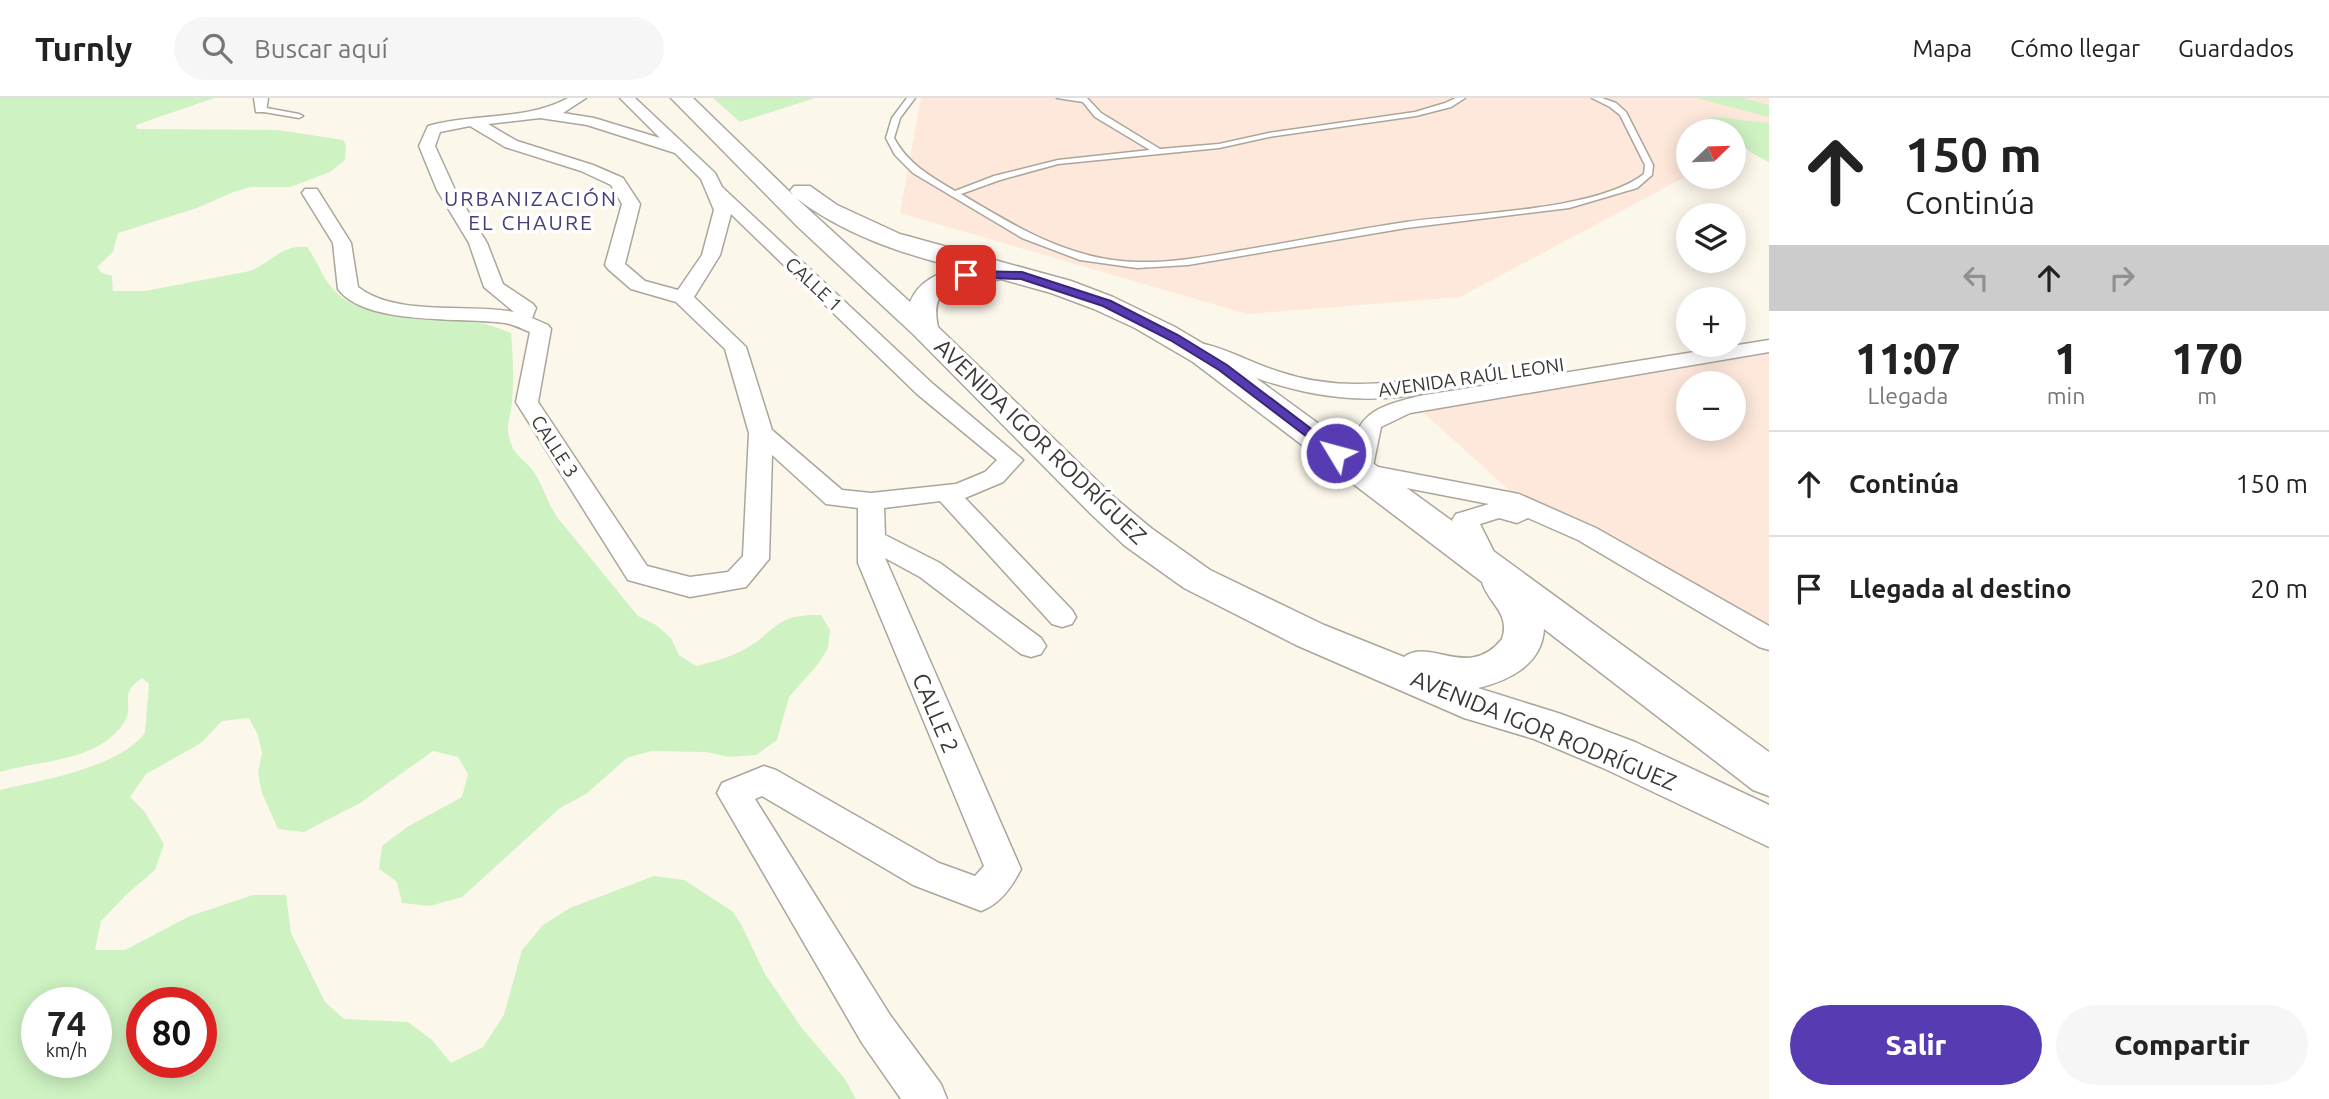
<!DOCTYPE html>
<html lang="es">
<meta charset="utf-8">
<style>
:root{--surface:#fff;--page:#f6f6f6;--text:#222;--muted:#767676;--line:#e0e0e0;--accent:#573bb3}
body{margin:0;font-family:Ubuntu,sans-serif;background:var(--page);color:var(--text);height:100vh;display:flex;flex-direction:column;font-size:26px;white-space:nowrap}
*{box-sizing:border-box;margin:0}
p{font-size:23px;color:var(--muted)}
.icon{flex:none;width:38px;height:38px;fill:none;stroke:currentColor;stroke-width:2;stroke-linecap:round;stroke-linejoin:round}
.map{position:relative;flex:1;overflow:hidden}
.details{display:flex;flex-direction:column;background:var(--surface);width:560px}
.details>*{flex:none}
.banner{background:#fff;color:var(--text);overflow:hidden}
.needle{width:46px;rotate:67deg}
.fabs{position:absolute;left:1676px;top:21px;display:grid;gap:14px}
.fabs a{display:grid;place-items:center;width:70px;height:70px;border-radius:50%;background:var(--surface);box-shadow:0 4px 18px #0003;font-size:35px}
.speed{position:absolute;left:21px;top:889px;display:flex;gap:14px;font-size:35px;font-weight:700;text-align:center}
.speed>*{display:grid;place-content:center;width:91px;height:91px;border-radius:50%;background:var(--surface);box-shadow:0 4px 18px #0003;line-height:1}
.speed small{font-size:18px;font-weight:400}
.speed .limit{border:10px solid #d22;background:#fff;color:#111}
.pin{position:absolute;display:grid;place-items:center;width:60px;height:60px;color:#fff;margin:-30px;border-radius:14px;box-shadow:0 4px 10px #0006}
.me{position:absolute;width:77px;margin:-38px;rotate:307deg;stroke-linejoin:round;filter:drop-shadow(0 0 5px #0008)}
.turn{display:flex;align-items:center;gap:24px;height:147px;padding:0 21px;font-size:32px}
.turn .icon{width:91px;height:91px;stroke-width:2.5}
.turn b{display:block;font-size:49px;line-height:60px}
.lanes{display:flex;align-items:center;height:66px;padding:0 21px;background:#0003;justify-content:center;gap:35px;direction:ltr}
.lanes .off{opacity:.35}
.eta{display:flex;justify-content:space-evenly;align-items:center;height:119px;text-align:center}
.eta b{font-size:42px;font-weight:800;line-height:49px}
.action{display:flex;gap:14px;margin-top:auto;padding:14px 21px}
.action a{flex:1;height:80px;border-radius:42px;background:var(--accent);color:#fff;font-size:28px;font-weight:800;line-height:80px;text-align:center}
.action a+a{background:var(--page);color:var(--text)}
ul{padding:0;list-style:none}
li{display:flex;align-items:center;gap:21px;height:105px;padding:0 21px;border-top:2px solid var(--line)}
li div{flex:1}
li b{display:block;font-size:26px}
li em{font-style:normal}
header{display:flex;align-items:center;gap:42px;box-sizing:border-box;height:98px;padding:0 35px;background:var(--surface);border-bottom:2px solid var(--line)}
header strong{font-size:33px}
nav{display:flex;gap:38px;margin-inline-start:auto;font-size:24px}
.search{width:490px;height:63px;background:var(--page);display:flex;align-items:center;gap:18px;box-sizing:border-box;padding:0 24px;border-radius:38px;color:var(--muted);font-size:26px}
main{display:flex;flex:1;min-height:0}
.map>svg:first-child{display:block}
.industrial{fill:#fee8db;fill-rule:evenodd}
.green{fill:#cef2c2;fill-rule:evenodd}
.lines{fill:none;stroke-linecap:round;stroke-linejoin:round}
.service-casing{stroke:#aba69c;stroke-width:3}
.minor-casing{stroke:#aba69c;stroke-width:3}
.trunk-casing{stroke:#aba69c;stroke-width:3}
.service{fill:#fff;fill-rule:evenodd}
.minor{fill:#fff;fill-rule:evenodd}
.trunk{fill:#fff;fill-rule:evenodd}
.route{fill:#573bb3;stroke:#392674;stroke-width:2}
.labels{text-anchor:middle;dominant-baseline:central;stroke-width:7;stroke-linejoin:round;paint-order:stroke}
.far-street-label{font-size:19px;fill:#3b3935;stroke:#fff}
.far-neighbourhood-label{font-size:21px;letter-spacing:2px;fill:#463d7a;stroke:#fff}
.street-label{font-size:23px;fill:#3b3935;stroke:#fff}
</style>
<header>
<strong>Turnly</strong>
<div class="search"><svg class="icon" aria-label="search" viewBox="0 0 24 24"><circle cx="10" cy="10" r="6"/><path d="M15 15l6 6"/></svg>Buscar aquí</div>
<nav><a>Mapa</a><a>Cómo llegar</a><a>Guardados</a></nav>
</header>
<main>
<div class="map">
<svg width="1769" height="1001" viewBox="0 0 1769 1001">
<rect width="100%" height="100%" fill="#fcf7eb"/>
<g class="industrial">
<path d="M921,0H1769V34L1734,53V33H1689V77L1460,199L1247,216L900,115Z"/>
<path d="M1769,255V541L1521,403L1415,307ZM1689,285H1734V331H1689Z"/>
</g>
<g class="green">
<path d="M0,0H214L136,27L137,31L278,32L343,42L346,47L345,62L330,74L290,89H251L236,93L197,110L118,135L113,154L97,169L102,175L112,178L113,193H145L250,173C272,164 282,146 307,149C320,166 321,181 339,197C368,224 446,218 485,226C494,228 502,232 511,235C513,258 514,279 512,302C512,313 507,323 508,334C512,361 528,361 537,379C545,393 548,406 557,419L638,518L656,527L671,540L679,557L696,568C712,564 729,560 743,552C778,533 773,516 821,517L830,532L828,550L818,566L789,599L777,642L756,657L730,659L706,654L651,653L627,660L586,696L560,710L462,799L430,808L402,805L397,784L379,771L382,748L407,729L462,699L468,676L458,659L433,653L360,705L304,734L278,731L262,695L258,675L262,655L258,637L249,620L222,623L201,645L146,676L130,699L144,713L164,746L155,772L127,796L101,823L95,852H125L190,818L253,797H286L291,835L325,904L344,921L408,924L432,942L451,965L483,949L504,917L522,852L543,827L570,810L654,778L684,782L732,813L741,826L765,876L801,929L845,981L856,1001H0V692C42,682 118,670 145,635L149,586L142,580C116,597 137,606 123,626C97,664 40,662 0,674ZM37,905H96V964H37ZM142,905H201V964H142Z"/>
<path d="M713,0H815L740,24Z"/>
<path d="M1696,0H1743L1769,7V19Z"/>
<path d="M1716,19L1769,25V64L1750,54L1734,38V33H1725L1707,21Z"/>
</g>
<g class="lines">
<defs>
<g id="service">
<path d="M907,0H915L900,20L894,40C908,66 930,78 955,93L994,78L1058,62L1150,52L1095,19L1083,4L1057,0H1087L1101,15L1160,51L1219,46L1269,35L1415,14L1445,5L1456,0H1465L1451,9L1416,18L1269,39L1219,50L1058,66L1000,82L961,96C1016,129 1071,163 1138,164C1173,165 1209,158 1243,152C1298,143 1352,132 1406,124C1468,115 1597,113 1644,76L1645,67L1620,17L1610,9L1592,0H1602L1616,5L1626,14L1653,67L1652,77L1637,90L1569,110L1406,130L1188,167L1137,170L1080,162L1022,140L913,75L895,57L886,40L892,20Z"/>
<path d="M261,9L299,16L303,18L299,20L258,13L257,11Z"/>
</g>
<g id="minor">
<path d="M254,0H268L266,14H256Z"/>
<path d="M568,0H586L563,15L594,20L660,40L620,0H635L715,75L722,89L933,286L1023,362L1003,384L965,400L1072,512L1076,519L1072,526L1062,529L1052,526L940,403L884,410L885,437L940,465L1041,540L1046,548L1041,556L1031,559L1021,556L920,479L885,460L1021,771C1012,789 1000,806 981,813L913,787L762,698L755,701L890,917L941,986L947,1001H901L862,945L717,695L722,685L764,668L776,672L939,765L975,778L984,768L858,465V410L826,406L772,357L769,461L746,489L690,499L628,482L516,304L530,234C522,231 513,226 505,225C462,219 365,228 338,191L333,145L302,95L305,91H317L351,145L358,189C396,219 467,205 514,214L484,189L469,145L437,92L419,48L428,28C473,15 527,23 568,0ZM540,20L587,27L675,55L701,81L714,112L702,157L678,192L645,183L625,166L640,106L623,80L593,67L517,43L488,26ZM470,28L505,49L581,73L611,87L622,106L605,167L608,171L631,191L676,204L725,251L749,335L743,458L728,474L690,479L647,468L538,304L551,231L548,227L532,220L536,210L533,206L503,186L487,145L455,92L435,48L440,34ZM731,116L917,296L997,362L985,374L956,386L871,395L842,392L772,332L746,249L694,199L720,157Z"/>
<path d="M1769,242V254L1410,315L1381,329L1373,368L1519,396L1596,430L1769,528V552L1759,549L1578,442L1528,420L1517,425L1499,420L1480,426L1501,468L1497,475L1487,477L1477,475L1452,422L1456,416L1489,406L1360,381L1351,378L1348,373C1355,318 1367,311 1419,298Z"/>
<path d="M1204,246C1230,252 1254,266 1280,274C1330,291 1378,287 1429,280L1437,282L1440,287L1437,292C1349,314 1277,291 1196,257L1193,252L1196,247Z"/>
</g>
<path id="trunk" d="M671,0H693L793,97L790,93L794,88H810L837,107L900,136L1071,183L1113,199L1175,229L1234,264L1769,654V698L1753,692L1544,531C1542,567 1508,583 1478,590L1561,616L1635,644L1769,707V749L1603,670L1534,641L1464,620L1296,547L1184,490L1125,448L1091,416L914,237L798,129ZM796,100C845,137 900,155 959,170C938,175 920,182 910,204ZM1001,181L1051,195L1094,211L1135,230L1193,264L1482,484C1488,505 1511,515 1502,541C1469,583 1430,539 1404,559L1324,527L1210,472L1151,430L1115,400L938,229C927,179 970,188 1001,181Z"/>
</defs>
<use href="#service" class="service-casing"/>
<use href="#minor" class="minor-casing"/>
<use href="#trunk" class="trunk-casing"/>
<use href="#service" class="service"/>
<use href="#minor" class="minor"/>
<use href="#trunk" class="trunk"/>
</g>
<path class="route" d="M966,173L1022,174L1111,203L1178,237L1227,267L1343,355L1336,360L1332,358L1219,272L1170,242L1103,208L1021,181L962,179V174Z"/>
<g class="labels">
<g class="far-street-label">
<text transform="translate(814 186) rotate(43)">CALLE 1</text>
<text transform="translate(1471 279) rotate(-8)">AVENIDA RAÚL LEONI</text>
<text transform="translate(555 348) rotate(57)">CALLE 3</text>
</g>
<g class="far-neighbourhood-label">
<text x="531" y="100">URBANIZACIÓN<tspan x="531" dy="24">EL CHAURE</tspan></text>
</g>
<g class="street-label">
<text transform="translate(1041 343) rotate(44)">AVENIDA IGOR RODRÍGUEZ</text>
<text transform="translate(936 615) rotate(67)">CALLE 2</text>
<text transform="translate(1544 632) rotate(22)">AVENIDA IGOR RODRÍGUEZ</text>
</g>
</g>
</svg>
<div class="fabs">
<a><svg class="needle" viewBox="-14 -14 28 28"><path d="M0-13l5 13h-10z" fill="#e53935"/><path d="M0 13l5-13h-10z" fill="#767676"/></svg></a>
<a><svg class="icon" aria-label="layers" viewBox="0 0 24 24"><path d="M12 4l9 5-9 5-9-5zM3 14l9 5 9-5"/></svg></a>
<a>+</a>
<a>−</a>
</div>
<div class="speed"><div>74<small>km/h</small></div><div class="limit">80</div></div>
<div class="pin" style="left:966px;top:177px;background:#d93025"><svg class="icon" aria-label="arrive" viewBox="0 0 24 24"><path d="M6 21V4h12l-3 4 3 4H6"/></svg></div>
<svg class="me" style="left:1336px;top:355px" viewBox="-20 -20 40 40"><circle r="17" fill="#573bb3" stroke="#fff" stroke-width="3"/><path d="M0-11L8 9 0 5-8 9z" fill="#fff"/></svg>
</div>
<section class="details">
<div class="banner">
<div class="turn"><svg class="icon" aria-label="ahead" viewBox="0 0 24 24"><path d="M12 20V5M6 11l6-6 6 6"/></svg><div><b>150 m</b>Continúa</div></div>
<div class="lanes"><svg class="icon off" aria-label="left" viewBox="0 0 24 24"><path d="M17 20v-9H6M10 6l-5 5 5 5"/></svg><svg class="icon" aria-label="ahead" viewBox="0 0 24 24"><path d="M12 20V5M6 11l6-6 6 6"/></svg><svg class="icon off" aria-label="right" viewBox="0 0 24 24"><path d="M7 20v-9h11M14 6l5 5-5 5"/></svg></div>
</div>
<div class="eta">
<div><b>11:07</b><p>Llegada</p></div>
<div><b>1</b><p>min</p></div>
<div><b>170</b><p>m</p></div>
</div>
<ul>
<li><svg class="icon" aria-label="ahead" viewBox="0 0 24 24"><path d="M12 20V5M6 11l6-6 6 6"/></svg><div><b>Continúa</b></div><em>150 m</em></li>
<li><svg class="icon" aria-label="arrive" viewBox="0 0 24 24"><path d="M6 21V4h12l-3 4 3 4H6"/></svg><div><b>Llegada al destino</b></div><em>20 m</em></li>
</ul>
<div class="action"><a>Salir</a><a>Compartir</a></div>
</section>
</main>
